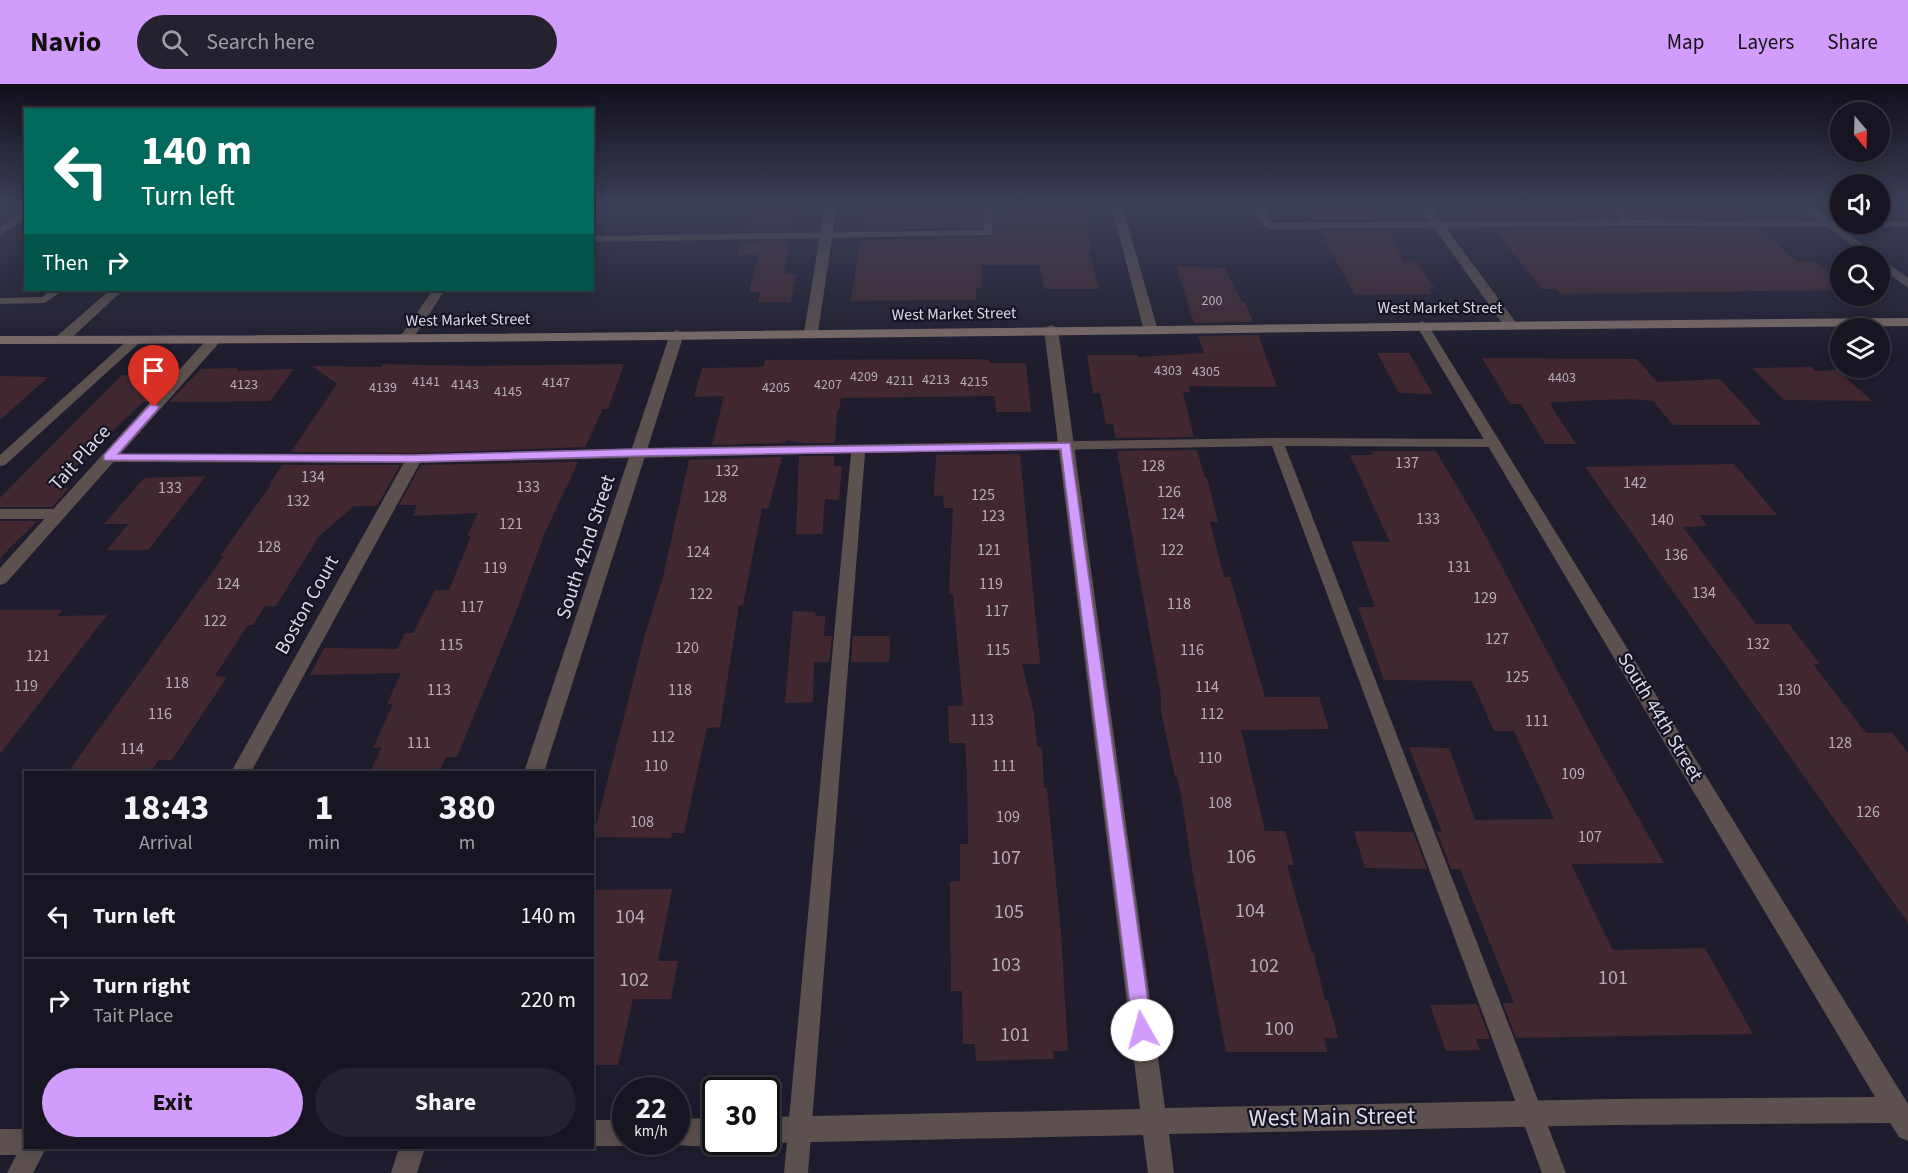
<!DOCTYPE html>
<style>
:root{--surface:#171522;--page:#24222f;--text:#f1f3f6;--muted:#9e9fa5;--line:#363440;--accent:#d29cfd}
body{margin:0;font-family:"Source Sans 3",sans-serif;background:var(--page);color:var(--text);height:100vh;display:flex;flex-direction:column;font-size:22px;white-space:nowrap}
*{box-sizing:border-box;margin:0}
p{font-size:20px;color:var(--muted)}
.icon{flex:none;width:33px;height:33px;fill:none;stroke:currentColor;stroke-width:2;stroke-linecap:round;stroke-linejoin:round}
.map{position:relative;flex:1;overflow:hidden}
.panel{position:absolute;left:24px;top:687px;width:570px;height:378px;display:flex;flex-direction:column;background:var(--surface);border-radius:0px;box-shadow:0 3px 15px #0003,0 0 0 2px var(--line)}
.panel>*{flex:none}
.guide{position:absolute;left:24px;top:24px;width:570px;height:183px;border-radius:0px;box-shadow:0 3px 15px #0003,0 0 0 2px var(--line);background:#00695c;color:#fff;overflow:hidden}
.needle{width:39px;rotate:161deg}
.fabs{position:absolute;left:1830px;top:18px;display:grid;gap:12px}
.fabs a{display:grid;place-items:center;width:60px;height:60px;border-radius:50%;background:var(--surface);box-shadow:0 3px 15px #0003,0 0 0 2px var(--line);font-size:30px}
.speed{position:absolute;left:612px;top:993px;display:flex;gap:12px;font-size:30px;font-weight:700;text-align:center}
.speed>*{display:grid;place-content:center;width:78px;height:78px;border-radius:50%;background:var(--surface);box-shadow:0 3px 15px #0003,0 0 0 2px var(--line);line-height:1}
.speed small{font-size:15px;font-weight:400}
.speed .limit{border:3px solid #111;border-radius:9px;background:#fff;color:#111}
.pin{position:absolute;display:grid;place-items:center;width:51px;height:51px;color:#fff;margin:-62px -26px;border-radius:50% 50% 50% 0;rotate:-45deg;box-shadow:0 0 6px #0007}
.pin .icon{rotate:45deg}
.me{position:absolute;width:66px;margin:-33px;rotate:353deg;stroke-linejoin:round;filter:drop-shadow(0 0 4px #0008)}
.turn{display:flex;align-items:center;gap:21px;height:126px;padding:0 18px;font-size:27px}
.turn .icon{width:78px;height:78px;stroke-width:2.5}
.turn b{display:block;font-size:42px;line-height:51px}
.then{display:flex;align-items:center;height:57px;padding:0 18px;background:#0003;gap:12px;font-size:22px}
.eta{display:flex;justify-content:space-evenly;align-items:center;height:102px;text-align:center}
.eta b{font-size:36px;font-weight:700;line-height:42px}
.cta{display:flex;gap:12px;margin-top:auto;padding:12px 18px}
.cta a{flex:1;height:69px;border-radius:36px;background:var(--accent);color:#111;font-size:24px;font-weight:700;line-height:69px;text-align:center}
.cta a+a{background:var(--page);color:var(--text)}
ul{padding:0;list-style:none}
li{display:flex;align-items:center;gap:18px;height:84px;padding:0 18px;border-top:2px solid var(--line)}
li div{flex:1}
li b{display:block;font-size:22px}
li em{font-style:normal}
header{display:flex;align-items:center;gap:36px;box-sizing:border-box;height:84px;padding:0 30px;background:var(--accent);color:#111}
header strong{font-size:28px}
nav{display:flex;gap:33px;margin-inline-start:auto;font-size:21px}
.search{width:420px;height:54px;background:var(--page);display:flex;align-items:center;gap:15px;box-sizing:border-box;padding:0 21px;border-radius:33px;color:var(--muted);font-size:22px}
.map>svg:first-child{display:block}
.building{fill:#412830}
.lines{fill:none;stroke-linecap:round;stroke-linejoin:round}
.lane{fill:#5c514e;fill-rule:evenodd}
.street{fill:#5c514e;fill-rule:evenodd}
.secondary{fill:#7f6e69;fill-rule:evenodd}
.route{fill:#d29cfd;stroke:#8865a4;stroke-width:1.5}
.labels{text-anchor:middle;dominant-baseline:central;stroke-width:4.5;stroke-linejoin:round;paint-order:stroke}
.far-number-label{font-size:14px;fill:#b4aeb9}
.far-street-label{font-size:16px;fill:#dbdae7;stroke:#161324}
.number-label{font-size:16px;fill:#b4aeb9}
.street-label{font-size:20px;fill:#dbdae7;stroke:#161324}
.near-number-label{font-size:20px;fill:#b4aeb9}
.near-street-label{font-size:24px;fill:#dbdae7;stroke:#161324}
</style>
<header>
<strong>Navio</strong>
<div class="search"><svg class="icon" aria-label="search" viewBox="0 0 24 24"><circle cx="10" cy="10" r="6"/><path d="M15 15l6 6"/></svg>Search here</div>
<nav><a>Map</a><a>Layers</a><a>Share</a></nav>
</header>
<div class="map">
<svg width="1908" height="1089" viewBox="0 0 1908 1089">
<rect width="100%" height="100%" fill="#1f1c2e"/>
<g class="building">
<path d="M794,121L791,147H744L751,122Z"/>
<path d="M913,121V127L980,128L982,144L864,146L867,122Z"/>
<path d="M1036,121H1081L1086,135L1092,167H1089L1099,205H1044L1040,181H981L982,204H976V216L851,217L860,156L993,153L995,151L994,128H1037Z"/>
<path d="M1732,122L1746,134H1634L1624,124Z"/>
<path d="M1306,123H1374L1382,136H1314Z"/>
<path d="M1527,123L1606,124L1616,134L1487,135L1478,124Z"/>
<path d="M1630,144L1759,145L1797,177H1814L1840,199V206L1561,210L1557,205H1542L1494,146Z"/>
<path d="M1388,146L1404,177L1416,176L1435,205H1429L1432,210L1355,211L1320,147Z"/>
<path d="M789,157L785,190H796L791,218H758L760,208H749L758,171H737L741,158Z"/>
<path d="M1176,182L1225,184L1242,218H1245L1253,238L1194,239Z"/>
<path d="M1258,251L1277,303L1189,302L1190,308H1183L1194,353L1115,354L1113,340H1106L1100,309H1093L1087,271H1138L1139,273L1204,269L1198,252Z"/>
<path d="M1377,269H1409L1433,310L1399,309Z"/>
<path d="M1482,274L1637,275L1657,298L1720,295L1762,341H1673L1653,317L1628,315L1552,318L1553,320H1550L1576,360H1545L1521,320H1510Z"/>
<path d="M977,275L989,276V279H1026L1031,328H996L995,312L841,314L839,327H837L835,359H800L786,356L785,359L712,361L724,312L694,313L702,284L759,283L764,282L765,276Z"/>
<path d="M383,280L471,282L624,280L608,325H603L585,363L416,369L291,368L337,300L312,282L381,283Z"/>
<path d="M1811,283L1815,287L1837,286L1872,317L1784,316L1752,284Z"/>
<path d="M238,284L236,287L294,285L270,317L169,318L201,285Z"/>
<path d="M122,291L171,292L147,318H143L53,404H69L52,423H0V414Z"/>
<path d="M0,292L48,293L0,336Z"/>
<path d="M1197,366L1205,394H1207L1218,438H1210L1224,493H1230L1265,613H1319L1329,645L1241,646L1265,747H1285L1294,781H1287L1311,867H1313L1325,916H1328L1338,954H1324L1327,968H1226L1192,785L1182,716L1177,693H1175L1161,627V613L1117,367Z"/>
<path d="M1371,367H1436L1478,438L1600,666L1664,779L1571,780L1613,866L1705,864L1753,950L1516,954L1503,919H1514L1460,785H1451L1437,748H1442L1409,663L1449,664L1475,736L1554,735L1514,647H1494L1472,597L1384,596L1358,523H1375L1351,457L1390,458L1350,371H1373Z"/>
<path d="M1020,370L1040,580H1022L1034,629L1037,663H1042L1044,704H1047L1061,849L1068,967H1053L1054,975L976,977L975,960H963L962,907H951L950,798L960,797V760H968L967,690L965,659H949L948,622H963L953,510H949L953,424H944L943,411L934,413L936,371Z"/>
<path d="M799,372H834V382H842L839,416L825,415L822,450H796Z"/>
<path d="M782,373L768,425L762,424L743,521H739L720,643L707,644L684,749H672L671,754L593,753L646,547L663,493L689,376Z"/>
<path d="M578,378L544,451L513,536L457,673H446L439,688H370L382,663L373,664L393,620H387L401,589L310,591L324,564L397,565L405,549H413L435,506H449L471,452H467L478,429L413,432L417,421H399L421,381Z"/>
<path d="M1734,380L1777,431H1699L1707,442L1683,443L1756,540H1789L1820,580H1813L1866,649H1892L1908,669V839L1585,383Z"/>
<path d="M282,381H400L377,422H354L319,452L276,522H265L253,541H248L215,592L227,593L172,676H159L151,688H68L224,472H220L271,401H269Z"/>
<path d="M206,392L148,466H107L128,440H104L144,394Z"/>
<path d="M0,437H37L0,474Z"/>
<path d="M0,526H62L57,532L107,531L0,670Z"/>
<path d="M793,527L816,528L815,532H825L824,552H832L829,578H814L813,618L785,619Z"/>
<path d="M853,552H890L889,578H851Z"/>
<path d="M1354,747L1413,748L1427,785L1365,784Z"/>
<path d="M672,805L658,877H678L671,915H633L618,981H592V806Z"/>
<path d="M1477,920L1490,955H1476L1480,966L1446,967L1430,921Z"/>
</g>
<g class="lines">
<g class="lane">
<path d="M982,121H992L993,151L592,158V152L984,146Z"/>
<path d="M1252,121H1262L1272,139L1621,136L1606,121H1617L1633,136L1840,137V140L1908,137V143L1630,142L1268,145L1263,142Z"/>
<path d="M26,126V134L0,151V143Z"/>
<path d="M51,206H63L45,219L0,220V214L42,213Z"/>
<path d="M135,252L139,253V259L5,381L0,382V371L131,253Z"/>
<path d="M1277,354L1494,355L1501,359L1494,363L1285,362L1566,1089H1542L1272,362L865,369L808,1089H784L851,369L414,379L108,378L101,374L108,370L414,371L639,364Z"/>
<path d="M0,425H58L65,430L58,435H0Z"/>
<path d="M25,1055L26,1064H46L33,1089H7Z"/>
</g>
<g class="street">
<path d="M825,121H837L818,248L811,252L804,248Z"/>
<path d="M1111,121H1122L1157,243L1155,246L1150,247L1143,243Z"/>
<path d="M1418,121H1429L1515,237L1516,240L1515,243H1505Z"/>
<path d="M1799,121H1812L1878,172H1865Z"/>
<path d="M1880,174L1908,194V204L1880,183Z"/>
<path d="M110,206H123L66,259H56L54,256L56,253Z"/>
<path d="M433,206H445L412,256H402L400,253Z"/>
<path d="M1422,237L1428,241L1908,1020V1057L1899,1053L1890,1039L1614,1041L1169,1050L1174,1089H1148L1143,1051L766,1059L762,1058H766V1033L1140,1025L1044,245L1051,241L1058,245L1165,1024L1614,1015L1875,1013L1416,241Z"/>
<path d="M677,246L684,250L544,688H524L670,250Z"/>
<path d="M214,252L219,253L221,256L219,259L6,499L0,501V484L209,253Z"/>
<path d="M414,370L422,375L251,688H231L406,375Z"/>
<path d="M716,1034V1058H722C708,1064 682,1063 667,1058H676V1035Z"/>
<path d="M592,1036H626V1058H635L626,1062H592Z"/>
<path d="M0,1045H26V1064H37L35,1067L26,1071H0Z"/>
<path d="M399,1064H425L417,1089H391Z"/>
</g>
<path class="secondary" d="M1908,234V242C1272,246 636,260 0,260V252C636,252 1272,238 1908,234Z"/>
</g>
<linearGradient id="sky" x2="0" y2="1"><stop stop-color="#110f19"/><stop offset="0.44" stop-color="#3c4057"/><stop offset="1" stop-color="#3c4057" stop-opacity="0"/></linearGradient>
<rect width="1908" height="273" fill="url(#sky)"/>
<path class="route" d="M154,320L159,323L157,326L118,370L414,371L639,365L1070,359L1152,946L1149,952L1142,955L1136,952L1133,946L1061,365L639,372L414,378L104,376V371L150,321Z"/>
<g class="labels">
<g class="far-number-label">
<text x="1212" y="217">200</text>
<text x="1168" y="287">4303</text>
<text x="1206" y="288">4305</text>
<text x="864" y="293">4209</text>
<text x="1562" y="294">4403</text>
<text x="936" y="296">4213</text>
<text x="900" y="297">4211</text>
<text x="426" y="298">4141</text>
<text x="974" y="298">4215</text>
<text x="556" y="299">4147</text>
<text x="244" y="301">4123</text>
<text x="465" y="301">4143</text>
<text x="828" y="301">4207</text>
<text x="383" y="304">4139</text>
<text x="776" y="304">4205</text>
<text x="508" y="308">4145</text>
</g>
<g class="far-street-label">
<text x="1440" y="224">West Market Street</text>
<text transform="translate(954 230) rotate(-1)">West Market Street</text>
<text transform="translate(468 236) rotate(-1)">West Market Street</text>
</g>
<g class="number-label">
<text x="1407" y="379">137</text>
<text x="1153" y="382">128</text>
<text x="727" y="387">132</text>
<text x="313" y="393">134</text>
<text x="1635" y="399">142</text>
<text x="528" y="403">133</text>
<text x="170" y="404">133</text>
<text x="1169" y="408">126</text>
<text x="983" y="411">125</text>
<text x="715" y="413">128</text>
<text x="298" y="417">132</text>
<text x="1173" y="430">124</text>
<text x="993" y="432">123</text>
<text x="1428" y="435">133</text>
<text x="1662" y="436">140</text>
<text x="511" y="440">121</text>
<text x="269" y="463">128</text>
<text x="989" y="466">121</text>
<text x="1172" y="466">122</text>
<text x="698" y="468">124</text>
<text x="1676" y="471">136</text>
<text x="1459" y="483">131</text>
<text x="495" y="484">119</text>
<text x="228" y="500">124</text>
<text x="991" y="500">119</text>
<text x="1704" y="509">134</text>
<text x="701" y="510">122</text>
<text x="1485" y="514">129</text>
<text x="1179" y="520">118</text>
<text x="472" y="523">117</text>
<text x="997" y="527">117</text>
<text x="215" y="537">122</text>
<text x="1497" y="555">127</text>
<text x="1758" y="560">132</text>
<text x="451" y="561">115</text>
<text x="687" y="564">120</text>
<text x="998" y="566">115</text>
<text x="1192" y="566">116</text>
<text x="38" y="572">121</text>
<text x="1517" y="593">125</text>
<text x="177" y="599">118</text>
<text x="26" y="602">119</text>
<text x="1207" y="603">114</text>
<text x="439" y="606">113</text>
<text x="680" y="606">118</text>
<text x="1789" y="606">130</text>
<text x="160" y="630">116</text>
<text x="1212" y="630">112</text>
<text x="982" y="636">113</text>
<text x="1537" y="637">111</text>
<text x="663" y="653">112</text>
<text x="419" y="659">111</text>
<text x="1840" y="659">128</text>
<text x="132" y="665">114</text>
<text x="1210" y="674">110</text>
<text x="656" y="682">110</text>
<text x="1004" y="682">111</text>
<text x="1573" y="690">109</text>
<text x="1220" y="719">108</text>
<text x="1868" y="728">126</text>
<text x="1008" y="733">109</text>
<text x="642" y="738">108</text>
<text x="1590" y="753">107</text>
</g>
<g class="street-label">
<text transform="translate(80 374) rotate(-48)">Tait Place</text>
<text transform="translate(586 463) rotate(-72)">South 42nd Street</text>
<text transform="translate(307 521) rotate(-61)">Boston Court</text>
<text transform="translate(1660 633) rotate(59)">South 44th Street</text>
</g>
<g class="near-number-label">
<text x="1241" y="773">106</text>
<text x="1006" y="774">107</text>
<text x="1250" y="827">104</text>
<text x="1009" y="828">105</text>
<text x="630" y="833">104</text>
<text x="1006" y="881">103</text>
<text x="1264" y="882">102</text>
<text x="1613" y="894">101</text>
<text x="634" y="896">102</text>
<text x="1279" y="945">100</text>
<text x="1015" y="951">101</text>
</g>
<g class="near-street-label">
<text transform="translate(1332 1033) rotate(-1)">West Main Street</text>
</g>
</g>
</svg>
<div class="fabs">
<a><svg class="needle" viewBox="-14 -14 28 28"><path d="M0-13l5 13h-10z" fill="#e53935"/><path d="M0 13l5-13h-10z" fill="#9e9fa5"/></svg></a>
<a><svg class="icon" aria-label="sound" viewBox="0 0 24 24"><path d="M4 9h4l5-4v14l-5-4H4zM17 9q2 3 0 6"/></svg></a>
<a><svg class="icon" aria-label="search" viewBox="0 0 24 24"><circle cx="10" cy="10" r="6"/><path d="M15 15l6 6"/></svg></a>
<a><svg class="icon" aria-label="layers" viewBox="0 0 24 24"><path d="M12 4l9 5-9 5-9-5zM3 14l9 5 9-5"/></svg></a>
</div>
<div class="speed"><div>22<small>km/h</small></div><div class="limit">30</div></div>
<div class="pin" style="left:154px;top:323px;background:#d93025"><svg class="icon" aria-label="arrive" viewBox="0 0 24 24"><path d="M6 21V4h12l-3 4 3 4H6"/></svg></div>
<svg class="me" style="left:1142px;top:946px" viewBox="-20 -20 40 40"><circle r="19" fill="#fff"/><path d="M0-13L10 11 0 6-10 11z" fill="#d29cfd"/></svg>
<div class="guide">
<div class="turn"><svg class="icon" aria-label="left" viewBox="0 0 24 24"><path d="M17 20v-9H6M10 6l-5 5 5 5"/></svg><div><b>140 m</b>Turn left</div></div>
<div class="then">Then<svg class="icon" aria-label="right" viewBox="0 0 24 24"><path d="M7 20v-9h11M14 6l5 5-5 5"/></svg></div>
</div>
<section class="panel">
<div class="eta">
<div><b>18:43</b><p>Arrival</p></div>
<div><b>1</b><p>min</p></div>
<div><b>380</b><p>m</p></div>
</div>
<ul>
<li><svg class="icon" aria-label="left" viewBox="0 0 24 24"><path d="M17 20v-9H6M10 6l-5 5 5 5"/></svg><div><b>Turn left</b></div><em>140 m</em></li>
<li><svg class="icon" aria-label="right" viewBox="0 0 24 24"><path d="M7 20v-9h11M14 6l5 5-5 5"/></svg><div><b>Turn right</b><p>Tait Place</p></div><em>220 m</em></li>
</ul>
<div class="cta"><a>Exit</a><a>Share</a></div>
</section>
</div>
